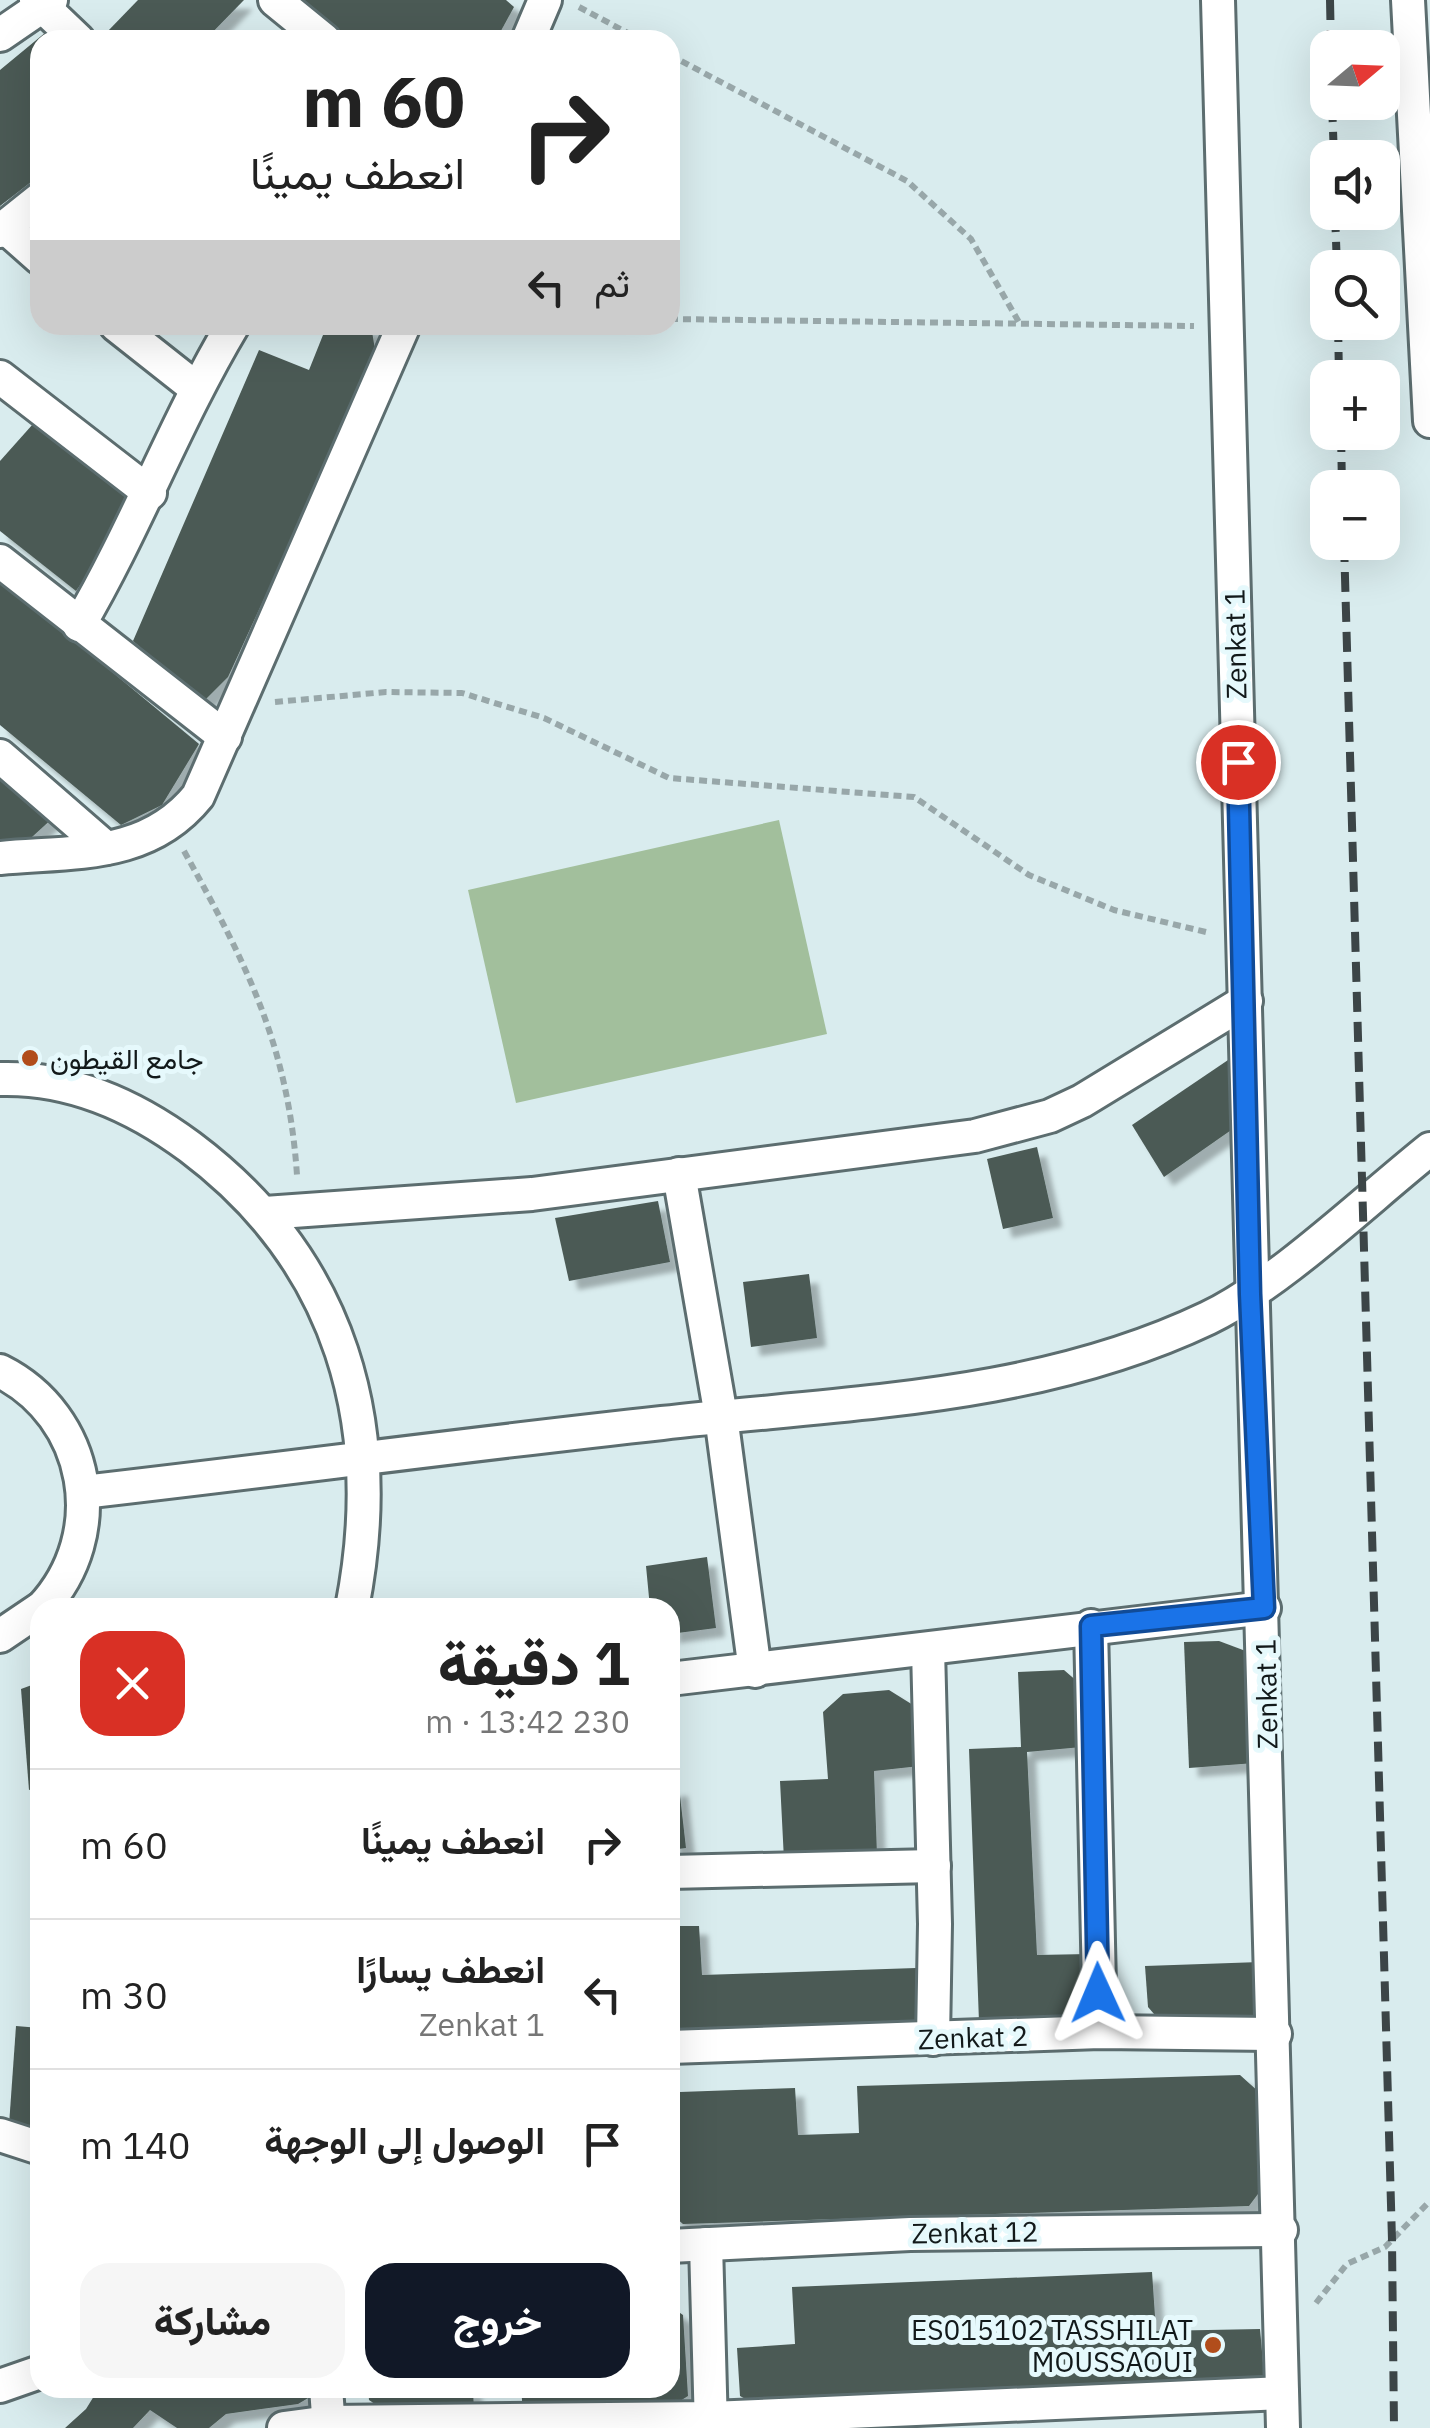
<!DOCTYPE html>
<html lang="ar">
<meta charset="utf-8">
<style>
:root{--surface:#fff;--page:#f6f6f6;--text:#222;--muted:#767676;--line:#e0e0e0;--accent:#111827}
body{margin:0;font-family:"IBM Plex Sans",Vazirmatn,sans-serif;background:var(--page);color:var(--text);direction:rtl;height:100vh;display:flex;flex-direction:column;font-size:38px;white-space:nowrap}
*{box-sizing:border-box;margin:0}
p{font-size:32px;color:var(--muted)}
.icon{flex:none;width:55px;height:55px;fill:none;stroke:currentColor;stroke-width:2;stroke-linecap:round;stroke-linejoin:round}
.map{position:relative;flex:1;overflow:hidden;direction:ltr}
.drawer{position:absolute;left:30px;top:1598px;width:650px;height:800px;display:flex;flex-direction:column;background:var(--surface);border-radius:30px;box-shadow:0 10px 40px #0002;direction:rtl}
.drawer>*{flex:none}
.guide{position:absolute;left:30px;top:30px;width:650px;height:305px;border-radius:30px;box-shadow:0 10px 40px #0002;direction:rtl;background:#fff;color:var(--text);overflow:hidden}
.needle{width:65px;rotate:71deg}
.fabs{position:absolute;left:1310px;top:30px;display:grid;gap:20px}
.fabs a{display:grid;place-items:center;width:90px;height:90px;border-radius:20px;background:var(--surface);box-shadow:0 10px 40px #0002;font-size:50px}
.pin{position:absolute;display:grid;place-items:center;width:85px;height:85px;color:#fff;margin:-42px;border:5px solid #fff;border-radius:50%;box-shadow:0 2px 10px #0007}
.me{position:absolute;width:110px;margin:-55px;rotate:359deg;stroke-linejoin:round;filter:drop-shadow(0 0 8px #0008)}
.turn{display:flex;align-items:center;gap:35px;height:210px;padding:0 50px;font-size:45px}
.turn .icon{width:130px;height:130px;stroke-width:2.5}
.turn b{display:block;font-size:70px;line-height:85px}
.then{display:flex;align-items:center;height:95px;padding:0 50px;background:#0003;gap:20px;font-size:38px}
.round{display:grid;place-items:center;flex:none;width:105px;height:105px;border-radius:30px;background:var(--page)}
.overview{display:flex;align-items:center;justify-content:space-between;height:170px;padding:0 50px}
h1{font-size:60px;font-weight:800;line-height:75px}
.action{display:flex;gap:20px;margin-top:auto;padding:20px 50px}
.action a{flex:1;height:115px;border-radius:30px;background:var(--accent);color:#fff;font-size:40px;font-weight:800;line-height:115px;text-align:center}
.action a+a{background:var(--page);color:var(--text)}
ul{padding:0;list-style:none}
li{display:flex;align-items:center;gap:30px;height:150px;padding:0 50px;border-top:2px solid var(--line)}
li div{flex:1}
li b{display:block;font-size:38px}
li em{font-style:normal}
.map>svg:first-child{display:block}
.green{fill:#a2bf9c}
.building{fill:#4b5a55;filter:url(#shadow)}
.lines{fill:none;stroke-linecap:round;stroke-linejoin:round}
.minor-casing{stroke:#5c6d6f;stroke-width:38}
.path{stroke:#98a7a9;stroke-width:6;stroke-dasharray:8 5;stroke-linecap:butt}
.minor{stroke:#fff;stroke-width:32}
.rail{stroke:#3c4547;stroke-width:8;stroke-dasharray:20 10;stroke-linecap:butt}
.route-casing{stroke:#114b97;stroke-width:25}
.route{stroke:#1a73e8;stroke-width:18}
.poi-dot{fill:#b14d1b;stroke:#e6f9fc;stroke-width:4}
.labels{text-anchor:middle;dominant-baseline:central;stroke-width:10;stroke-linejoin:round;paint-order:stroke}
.street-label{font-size:28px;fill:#12191a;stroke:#e6f9fc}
.poi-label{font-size:28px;fill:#12191a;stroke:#e6f9fc;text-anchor:start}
</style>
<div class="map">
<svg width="1430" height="2428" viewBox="0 0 1430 2428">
<defs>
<filter id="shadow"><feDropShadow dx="9" dy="9" stdDeviation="2.5" flood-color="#0004"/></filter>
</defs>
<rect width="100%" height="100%" fill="#d9ecee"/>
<path class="green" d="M779,820L827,1034L516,1103L468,890Z"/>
<g class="building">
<path d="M138,0H244L205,40H113L106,33Z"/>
<path d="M298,0H506L514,7L496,40H347Z"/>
<path d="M46,32L55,40H40V106L34,111L40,120V175L0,206V70Z"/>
<path d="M327,325H371L376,356L228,677L203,702L133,641L259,350L309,370Z"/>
<path d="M41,415L141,498L76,591L0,531V461Z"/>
<path d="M0,579L199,744L162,805L121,825L0,725Z"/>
<path d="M0,773L55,816L32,837L0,841Z"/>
<path d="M1234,1056L1237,1126L1164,1177L1132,1125Z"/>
<path d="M1037,1147L1053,1218L1003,1229L987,1159Z"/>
<path d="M658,1201L670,1262L569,1281L555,1218Z"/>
<path d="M809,1274L817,1338L751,1347L743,1282Z"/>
<path d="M707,1557L716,1628L670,1634V1608H650L646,1566Z"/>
<path d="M1219,1641L1251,1653L1255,1763L1189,1768L1184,1642Z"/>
<path d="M1064,1670L1079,1683L1082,1747L1027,1752L1037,1955L1089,1954V2014L1074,2026L979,2022L969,1749L1021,1747L1018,1672Z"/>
<path d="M40,1682V1787L29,1790L21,1689Z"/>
<path d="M889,1690L913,1705L920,1766L874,1771L877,1855L784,1860L780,1781L828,1779L823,1712L843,1694Z"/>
<path d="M679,1787L686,1848L670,1850V1788Z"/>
<path d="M670,1926H699L702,1975L916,1968L915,2027L670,2040Z"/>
<path d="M1260,1962L1261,2017L1247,2025L1161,2022L1148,2007L1145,1966Z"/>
<path d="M16,2026L40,2028V2139L9,2125Z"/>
<path d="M1240,2075L1260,2093L1264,2186L1249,2206L683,2224L670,2213V2103L680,2092L795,2088L798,2135L859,2133L857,2086Z"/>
<path d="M1152,2272L1156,2331L1260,2329L1264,2374L1253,2389L760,2407L740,2396L737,2348L795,2344L792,2287Z"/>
<path d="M670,2306L683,2315L688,2396L664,2411L523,2412L521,2388H670Z"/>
<path d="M99,2388H315V2394L298,2404L226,2414L209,2428H177L150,2410L133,2428H65L86,2409Z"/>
<path d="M368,2388H473L474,2412L385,2411L369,2400Z"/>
</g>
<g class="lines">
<defs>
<g id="minor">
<path d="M36,0L78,40"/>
<path d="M275,0L324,40"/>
<path d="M1218,0L1283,2428"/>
<path d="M1408,0L1430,421"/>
<path d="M0,35L51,0"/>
<path d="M528,40L545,0"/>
<path d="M5,227L40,258"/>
<path d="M0,231L40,199"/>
<path d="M116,325L197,389"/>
<path d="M0,377L150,493"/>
<path d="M0,561L225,737"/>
<path d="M79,625C136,528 175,422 233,325"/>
<path d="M0,756L106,848"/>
<path d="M0,858C74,851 147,859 198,796L404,325"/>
<path d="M0,1079C70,1077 135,1106 190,1147C342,1261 388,1425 352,1608"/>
<path d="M679,1174L721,1416L755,1671"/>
<path d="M265,1213L532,1194L975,1136L1050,1116L1082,1101L1246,1001"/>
<path d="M0,1371C90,1416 111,1534 42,1608"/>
<path d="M84,1492C276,1470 469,1444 662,1423C847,1402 1036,1400 1208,1318C1279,1284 1366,1200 1430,1149"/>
<path d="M1091,1626L1100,2032"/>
<path d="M0,1636L40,1609"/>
<path d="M928,1649L935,1924L933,2039"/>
<path d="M670,1679L1264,1608"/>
<path d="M670,1872L934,1866"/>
<path d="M670,2047L1100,2032L1275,2034"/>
<path d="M0,2135L40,2148"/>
<path d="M706,2244L711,2428"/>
<path d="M670,2246L910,2234L1281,2230"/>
<path d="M0,2386L40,2372"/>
<path d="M326,2388L329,2428"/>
<path d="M284,2428L329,2422L711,2418L1282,2393"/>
</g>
</defs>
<use href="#minor" class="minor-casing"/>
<g class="path">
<path d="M579,7L641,40"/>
<path d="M670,55L907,181L971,239L1020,324"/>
<path d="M670,319L1194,326"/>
<path d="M275,702L386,692L462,693L544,718L669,778L914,797L1029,875L1114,910L1210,933"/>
<path d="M184,851C246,963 288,1044 297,1175"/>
<path d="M1316,2303L1347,2264L1385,2247L1430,2201"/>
</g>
<use href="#minor" class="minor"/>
<g class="rail">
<path d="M1330,0L1331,48"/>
<path d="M1332,102L1334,158"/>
<path d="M1335,212L1337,268"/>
<path d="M1338,322L1339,378"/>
<path d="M1341,432L1342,488"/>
<path d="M1344,542L1392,2240L1394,2428"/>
</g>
</g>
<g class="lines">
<defs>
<path id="route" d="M1098,1993L1091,1626L1264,1608L1250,1294L1238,762"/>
</defs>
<use href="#route" class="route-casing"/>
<use href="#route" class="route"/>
</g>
<g class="poi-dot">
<circle cx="30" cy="1058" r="10"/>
<circle cx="1213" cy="2345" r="10"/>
</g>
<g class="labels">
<g class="street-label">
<text transform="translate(1235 644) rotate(-91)">Zenkat 1</text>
<text transform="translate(1266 1694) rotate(-91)">Zenkat 1</text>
<text transform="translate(973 2037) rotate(-2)">Zenkat 2</text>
<text transform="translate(975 2232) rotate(-1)">Zenkat 12</text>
</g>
<g class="poi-label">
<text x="50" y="1058">جامع القيطون</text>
<text x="1193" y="2329" text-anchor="end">ES015102 TASSHILAT<tspan x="1193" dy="32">MOUSSAOUI</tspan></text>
</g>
</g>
</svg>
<div class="fabs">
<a><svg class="needle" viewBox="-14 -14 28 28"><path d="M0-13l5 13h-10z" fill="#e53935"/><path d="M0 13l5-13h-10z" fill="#767676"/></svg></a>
<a><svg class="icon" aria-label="sound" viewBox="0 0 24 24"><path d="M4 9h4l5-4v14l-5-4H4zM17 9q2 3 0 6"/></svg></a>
<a><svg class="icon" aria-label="search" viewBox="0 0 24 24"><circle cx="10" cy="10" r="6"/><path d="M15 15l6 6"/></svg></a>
<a>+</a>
<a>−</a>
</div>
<div class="pin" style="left:1238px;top:762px;background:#d93025"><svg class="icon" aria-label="arrive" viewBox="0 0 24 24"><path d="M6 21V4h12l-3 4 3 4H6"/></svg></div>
<svg class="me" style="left:1098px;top:1993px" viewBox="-20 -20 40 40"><path d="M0-17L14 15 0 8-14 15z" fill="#1a73e8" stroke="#fff" stroke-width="4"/></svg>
<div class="guide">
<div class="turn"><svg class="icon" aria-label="right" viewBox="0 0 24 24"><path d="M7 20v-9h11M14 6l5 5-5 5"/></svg><div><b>60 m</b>انعطف يمينًا</div></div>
<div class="then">ثم<svg class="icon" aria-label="left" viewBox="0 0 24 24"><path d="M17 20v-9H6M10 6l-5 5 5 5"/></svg></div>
</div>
<section class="drawer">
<div class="overview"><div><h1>1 دقيقة</h1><p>230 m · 13:42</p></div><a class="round" style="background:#d93025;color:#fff"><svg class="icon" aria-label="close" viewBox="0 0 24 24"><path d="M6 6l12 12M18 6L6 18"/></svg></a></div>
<ul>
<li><svg class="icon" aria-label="right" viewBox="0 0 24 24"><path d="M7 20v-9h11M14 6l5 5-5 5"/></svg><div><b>انعطف يمينًا</b></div><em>60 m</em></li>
<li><svg class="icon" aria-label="left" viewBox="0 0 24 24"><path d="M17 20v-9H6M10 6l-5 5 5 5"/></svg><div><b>انعطف يسارًا</b><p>Zenkat 1</p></div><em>30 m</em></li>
<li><svg class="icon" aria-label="arrive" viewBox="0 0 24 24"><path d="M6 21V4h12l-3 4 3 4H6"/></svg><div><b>الوصول إلى الوجهة</b></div><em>140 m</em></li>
</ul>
<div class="action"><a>خروج</a><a>مشاركة</a></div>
</section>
</div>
